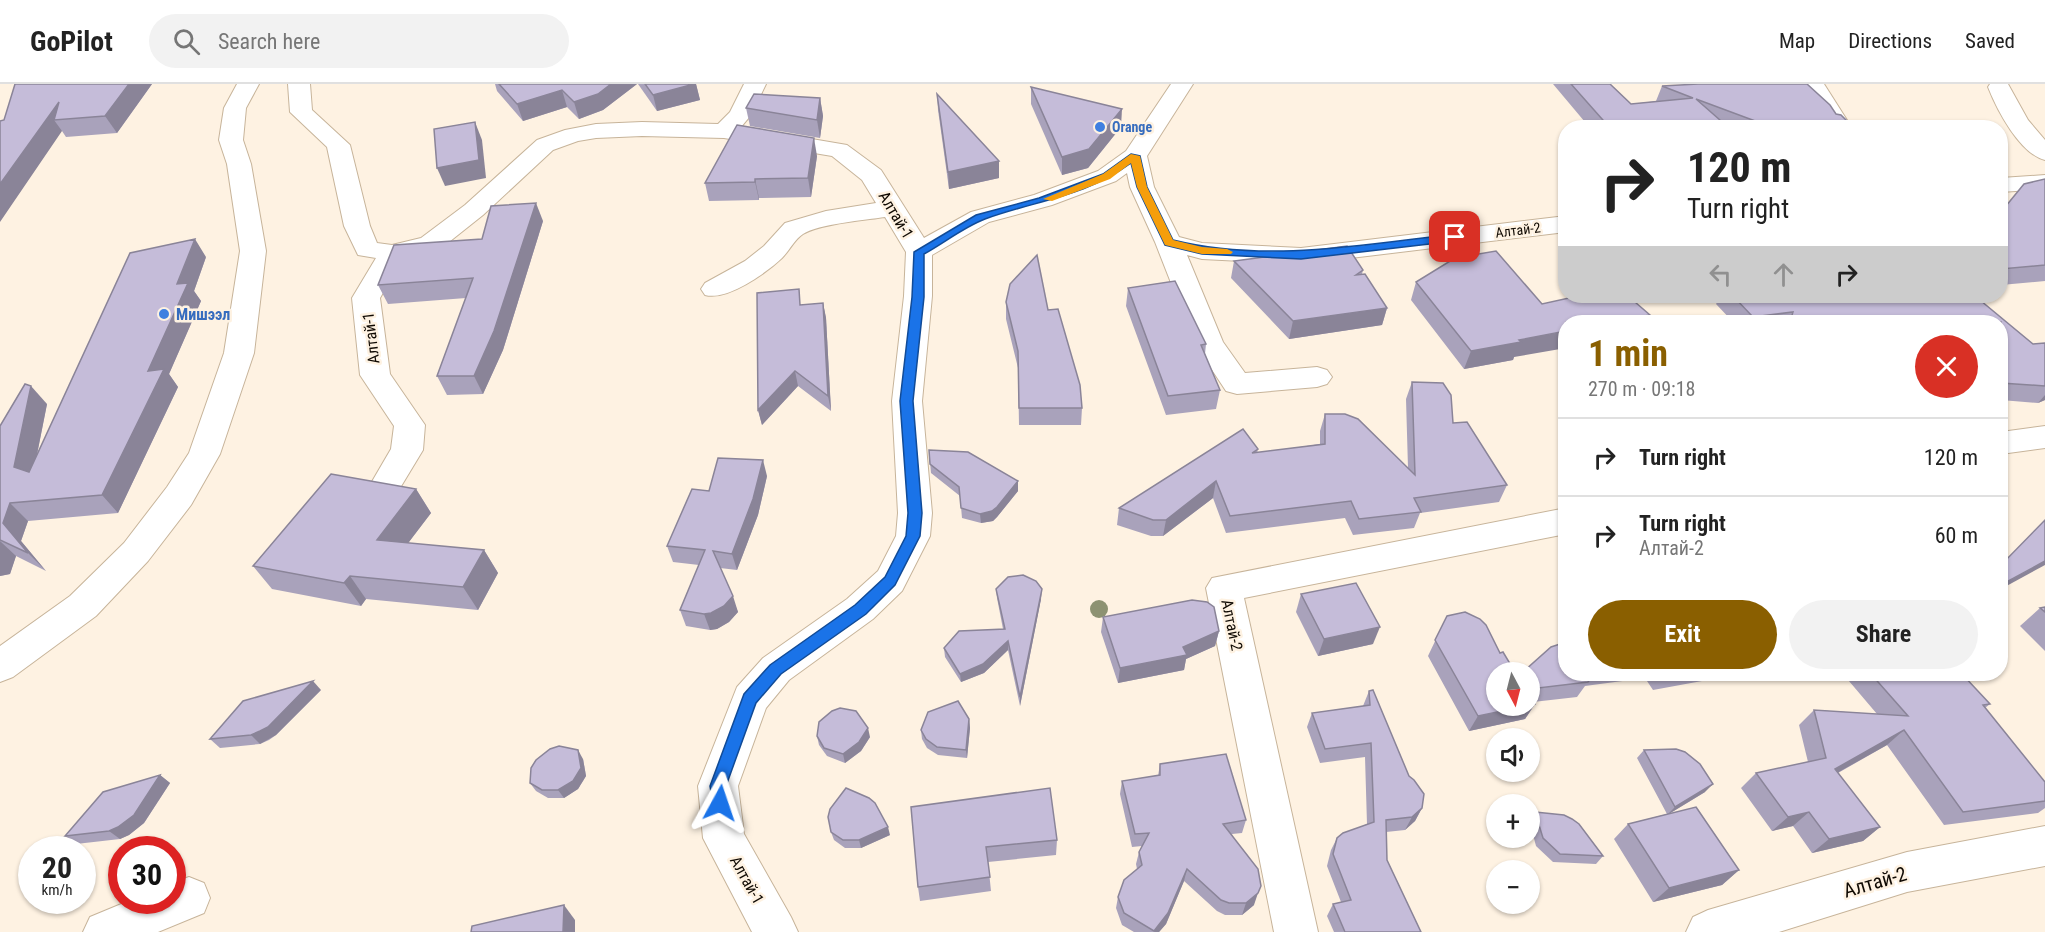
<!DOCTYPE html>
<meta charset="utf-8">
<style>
:root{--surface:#fff;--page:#f2f2f2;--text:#222;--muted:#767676;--line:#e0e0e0;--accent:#8a5f00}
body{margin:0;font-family:"Roboto Condensed",sans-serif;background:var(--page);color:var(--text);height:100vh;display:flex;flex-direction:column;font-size:22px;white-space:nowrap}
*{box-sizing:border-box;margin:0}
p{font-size:20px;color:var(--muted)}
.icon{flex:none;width:33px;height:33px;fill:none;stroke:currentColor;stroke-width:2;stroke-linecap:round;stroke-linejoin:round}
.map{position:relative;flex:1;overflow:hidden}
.sheet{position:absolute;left:1558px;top:231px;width:450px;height:366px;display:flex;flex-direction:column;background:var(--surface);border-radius:24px;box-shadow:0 2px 4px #0004}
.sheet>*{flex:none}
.top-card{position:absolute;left:1558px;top:36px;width:450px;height:183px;border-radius:24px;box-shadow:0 2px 4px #0004;background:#fff;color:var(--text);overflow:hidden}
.needle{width:39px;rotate:173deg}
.fabs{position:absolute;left:1486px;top:578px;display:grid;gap:12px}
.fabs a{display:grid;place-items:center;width:54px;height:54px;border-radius:50%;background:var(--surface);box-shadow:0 2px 4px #0004;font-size:30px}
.speed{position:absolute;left:18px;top:752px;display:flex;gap:12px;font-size:30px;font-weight:700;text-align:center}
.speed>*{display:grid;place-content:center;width:78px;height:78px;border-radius:50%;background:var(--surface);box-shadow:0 2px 4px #0004;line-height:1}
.speed small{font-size:15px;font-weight:400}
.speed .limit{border:9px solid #d22;background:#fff;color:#111}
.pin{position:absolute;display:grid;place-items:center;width:51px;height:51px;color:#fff;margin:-26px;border-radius:12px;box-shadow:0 3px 9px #0006}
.me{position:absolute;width:66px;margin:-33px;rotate:5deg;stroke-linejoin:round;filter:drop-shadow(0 0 4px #0008)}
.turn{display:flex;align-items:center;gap:21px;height:126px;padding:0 30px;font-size:27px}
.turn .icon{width:78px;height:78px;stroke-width:2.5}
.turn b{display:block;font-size:42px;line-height:51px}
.lanes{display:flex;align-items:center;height:57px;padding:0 30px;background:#0003;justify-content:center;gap:30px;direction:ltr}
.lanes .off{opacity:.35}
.round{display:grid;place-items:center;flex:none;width:63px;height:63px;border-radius:32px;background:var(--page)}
.overview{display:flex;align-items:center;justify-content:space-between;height:102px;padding:0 30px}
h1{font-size:36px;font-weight:700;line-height:45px;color:var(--accent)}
.button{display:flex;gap:12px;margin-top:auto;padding:12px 30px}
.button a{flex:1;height:69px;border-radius:36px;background:var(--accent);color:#fff;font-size:24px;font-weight:700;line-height:69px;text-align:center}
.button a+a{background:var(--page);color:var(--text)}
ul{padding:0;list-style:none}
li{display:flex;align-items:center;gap:18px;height:78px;padding:0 30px;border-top:2px solid var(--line)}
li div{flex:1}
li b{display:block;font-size:22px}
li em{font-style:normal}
header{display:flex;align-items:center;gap:36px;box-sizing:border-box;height:84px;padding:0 30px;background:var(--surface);border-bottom:2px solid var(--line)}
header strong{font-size:28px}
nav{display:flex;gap:33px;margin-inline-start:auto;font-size:21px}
.search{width:420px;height:54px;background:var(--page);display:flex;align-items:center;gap:15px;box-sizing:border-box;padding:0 21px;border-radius:33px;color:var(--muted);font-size:22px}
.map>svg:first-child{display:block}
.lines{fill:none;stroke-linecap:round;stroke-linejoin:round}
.minor-casing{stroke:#c7b49a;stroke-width:2}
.minor{fill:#fff;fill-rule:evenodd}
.tree{fill:#8d9272}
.wall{fill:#a9a2bb}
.shaded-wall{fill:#8a8498}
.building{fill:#c5bcd9;stroke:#8a8498;stroke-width:1.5}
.route{fill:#1a73e8;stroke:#114b97;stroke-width:1.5}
.slow{fill:#f59e0b}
.shop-dot{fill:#3f7fe0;stroke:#fef2e2;stroke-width:2}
.labels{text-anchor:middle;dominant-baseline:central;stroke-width:5;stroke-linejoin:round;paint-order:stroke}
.far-shop-label{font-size:14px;font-weight:bold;fill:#366cbe;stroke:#fef2e2;text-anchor:start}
.far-street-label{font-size:14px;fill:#100a03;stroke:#fef2e2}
.street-label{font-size:16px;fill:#100a03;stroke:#fef2e2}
.shop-label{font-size:16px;font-weight:bold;fill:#366cbe;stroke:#fef2e2;text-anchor:start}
.near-street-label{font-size:20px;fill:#100a03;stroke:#fef2e2}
</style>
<header>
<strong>GoPilot</strong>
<div class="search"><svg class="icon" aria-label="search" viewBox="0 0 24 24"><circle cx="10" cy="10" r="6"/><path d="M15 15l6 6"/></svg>Search here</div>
<nav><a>Map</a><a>Directions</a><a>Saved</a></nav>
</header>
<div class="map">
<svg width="2045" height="848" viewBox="0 0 2045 848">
<rect width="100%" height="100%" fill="#fef2e2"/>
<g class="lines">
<defs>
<g id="minor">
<path d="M237,0H259L246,24L243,56L251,80L266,167L254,269L220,370L191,421L148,477L96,532L13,593L0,598V562L70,512L124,459L167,403L189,369L224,269L240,167L227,80L219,56L224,24Z"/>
<path d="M288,0H310L312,26L350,61L370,142L377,159L392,161L421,154L465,121L537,56L565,46L596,40L642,38L718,40L730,28L744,0H766L751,31L741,43L847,61L881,86L924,154L971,128L1034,111L1098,87L1126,67L1171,0H1193L1147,72L1154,103L1179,153L1202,159L1301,164L1566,132V148L1301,180L1202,175L1187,171L1223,258L1245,289L1317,283L1327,286L1332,293L1327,300L1317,303L1237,310L1226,307L1195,260L1155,158L1130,103L1127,89L1116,97L1052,121L989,138L932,171V212L922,317L932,429L930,452L902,507L873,535L789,596L766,624L738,702L744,750L791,833L798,848H752L703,754L698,702L737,603L763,574L847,515L878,487L896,452L898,429L892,317L904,212L906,168L885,133C866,136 818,140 803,150C795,155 789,167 782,174C766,189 727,217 705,211L701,205L705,199L745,177L764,162L785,139L826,127L876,119L862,96L832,72L724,54L642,52L596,54L578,57L553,66L483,131L439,166L402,175L380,214L390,290L425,341L423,366L397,409L386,413L375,409L370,401L391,365L394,342L360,291L352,214L376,174L358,171L344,142L327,63L290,28Z"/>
<path d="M1802,0H1824L1852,44H1829Z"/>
<path d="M1990,0H2008L2028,36L2045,56V76C2020,70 1997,26 1988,3Z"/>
<path d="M2045,91V105L2001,108V94Z"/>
<path d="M2045,342V364L2001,370V348Z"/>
<path d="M1566,424V450L1244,514L1318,848H1274L1206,504L1212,494Z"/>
<path d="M2045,742V782L1907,808L1779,848H1686L1693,833L1708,826L1907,768Z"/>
<path d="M189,793L204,799L210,814L204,829L158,848H83L90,833L131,816H172V799Z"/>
</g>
</defs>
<use href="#minor" class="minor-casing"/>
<use href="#minor" class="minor"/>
</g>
<circle class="tree" cx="1099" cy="525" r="9"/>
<g class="wall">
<path d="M152,0L117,49L66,53L62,47L4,36Z"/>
<path d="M495,0H637L603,26L579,35L567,23L523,37L497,7Z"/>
<path d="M638,0H696L700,16L657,27Z"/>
<path d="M1553,0H1610L1631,20L1657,17H1656L1662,2L1836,30L1854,44H1590Z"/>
<path d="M1031,3L1121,43L1088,84L1062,91L1031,20Z"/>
<path d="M937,10L999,94L949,105L938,26Z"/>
<path d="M820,14L823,32L820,54L750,42L746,24Z"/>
<path d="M817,72L811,113L759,114V116L709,117L705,99Z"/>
<path d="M2045,95V197L2001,201V128Z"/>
<path d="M543,137L503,266L483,310L447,311L437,292L466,214L388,220L378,201L482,155Z"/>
<path d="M206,173L194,207L201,217L169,290L178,303L118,429L28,437L21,457L46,487L16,472L10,490L0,492V342L47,320L37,371Z"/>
<path d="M1234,177L1363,186L1362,190L1387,224L1382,241L1289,255L1231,194Z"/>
<path d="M1416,198L1542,220L1650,231L1647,238H1566L1514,273L1513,276L1464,285L1411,216Z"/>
<path d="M1128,204L1206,260L1205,270L1220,306L1216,325L1166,331L1126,222Z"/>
<path d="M1721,212H1975L2033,260L2045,259V316L2038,319L2001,316V238H1733L1716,220Z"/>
<path d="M1006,218L1048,226L1082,324L1081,341H1019L1018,284L1006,235Z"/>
<path d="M823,219L826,234L831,327L798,302L762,341L758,326L802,221Z"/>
<path d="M1412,298L1453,339L1507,401L1499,418L1420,429L1414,444L1353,451L1345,434L1226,449L1213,414L1163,452H1151L1117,441L1119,424L1258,365L1257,369L1320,360V347L1325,330L1408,384L1406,315Z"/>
<path d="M929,366L1018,407L997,433L993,437L981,439L962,434L960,412L931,389Z"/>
<path d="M767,392L758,431L737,486L720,484L738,528L729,538L717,545L710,546L686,542L680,526L699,481L673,478L667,462L709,407Z"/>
<path d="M416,405L431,429L408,459L484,466L498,489L478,526L366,515L361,522L272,505L253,482Z"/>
<path d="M996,505L1041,515L1020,622L1008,566L984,589L961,598L945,573L944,564L1003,545L997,514Z"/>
<path d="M1301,510L1373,560L1318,572L1296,528Z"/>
<path d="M2045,523V567L2020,542L2040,524Z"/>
<path d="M1447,532L1500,569L1530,621V588L1566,590H1726L1704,594L1702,597L1653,606L1645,594L1585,602L1577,613L1533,618L1535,620L1525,635L1469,647L1428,572Z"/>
<path d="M1103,533L1219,547L1215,562L1186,575L1184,586L1118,599L1101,548Z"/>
<path d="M1843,590H1962L1990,620L1985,624L2045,698V724L2038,729L1944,741L1887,661L1838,689L1880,743L1863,757L1812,769L1793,742L1772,747L1741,704L1756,689L1808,678L1799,641L1814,626L1877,630Z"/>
<path d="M321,606L276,651L269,656L260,660L220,664L210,655Z"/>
<path d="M1369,607L1422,724L1415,737L1405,746L1386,748L1387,776L1421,848H1334L1327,832L1333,820L1341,818L1327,782L1331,766L1337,754L1367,740L1365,673L1320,679L1307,643L1312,629L1363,622Z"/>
<path d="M969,635L970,644L967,674L938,671L927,664L922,655L921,646Z"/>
<path d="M817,652L870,653L861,667L845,679L827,672L819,661Z"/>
<path d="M1644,666L1705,708L1669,730L1739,786L1722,801L1653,818L1614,755L1628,740L1667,730L1637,674Z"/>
<path d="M583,675L586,692L578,705L564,714H548L536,707L530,699Z"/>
<path d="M1160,680L1246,736L1242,749L1232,750L1254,821L1242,831H1225L1217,827L1184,797L1166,840L1159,848H1134L1122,841L1116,824L1118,813L1137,785L1136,780L1139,768L1142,762L1132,763L1120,710L1122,697L1158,692Z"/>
<path d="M160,691L170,699L144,739L129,751L120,755L76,760L65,752Z"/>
<path d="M911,723L1057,756L1056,771L988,778L991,807L920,817L918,803Z"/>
<path d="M1535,728L1603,772L1596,780L1553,778L1536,762L1530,739V735Z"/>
<path d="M831,748L890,751L861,764H845L834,756Z"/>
</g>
<g class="shaded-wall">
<path d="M129,0H152L117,49L105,32Z"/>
<path d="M611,0H637L603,26L579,35L574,18Z"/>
<path d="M694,0H696L700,16L657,27L653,11Z"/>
<path d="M562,6L567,23L523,37L517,20Z"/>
<path d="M820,14L823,32L820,54L817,36Z"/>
<path d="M59,18L54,36L62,47L0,138V100Z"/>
<path d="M1122,25L1121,43L1088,84L1062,91V73Z"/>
<path d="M475,38L482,56L486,94L445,102L437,84Z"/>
<path d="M814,54L817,72L811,113L808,94Z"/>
<path d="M999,77V94L949,105L948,88Z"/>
<path d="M755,95L759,114V116L755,98Z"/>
<path d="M536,119L543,137L503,266L483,310L474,292Z"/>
<path d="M195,155L206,173L194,207L201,217L169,290L178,303L118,429L102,411L148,287L177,200Z"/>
<path d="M823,219L826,234L831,327L828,312Z"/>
<path d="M1387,224L1382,241L1289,255L1293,237Z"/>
<path d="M1650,231L1647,238H1612Z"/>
<path d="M1566,247V264L1514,273L1513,276L1464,285L1471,267L1519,256Z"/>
<path d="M795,287L798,302L762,341L758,326Z"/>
<path d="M31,302L47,320L31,400L14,383Z"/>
<path d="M2045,311V316L2038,319Z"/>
<path d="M763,376L767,392L758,431L737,486L732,470Z"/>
<path d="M1018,397V407L997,433L993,437L981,439L980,430Z"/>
<path d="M1216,397L1213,414L1163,452L1166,436Z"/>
<path d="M416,405L431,429L393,479L377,456Z"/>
<path d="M10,419L28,437L21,457L46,487L28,469L3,439Z"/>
<path d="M0,457L16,472L10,490L0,492Z"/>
<path d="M484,466L498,489L478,526L463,503Z"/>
<path d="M2045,477V481L2001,505V501Z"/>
<path d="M350,492L366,515L361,522L344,499Z"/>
<path d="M1042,505L1041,515L1020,622V613Z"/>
<path d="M733,512L738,528L729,538L717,545L710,546L704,530Z"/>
<path d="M1380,543L1373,560L1318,572L1324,555Z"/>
<path d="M1219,547L1215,562L1186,575L1184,586L1118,599L1120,584L1183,563Z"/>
<path d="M1008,557V566L984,589L961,598L960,590Z"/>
<path d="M1709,590H1726L1705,594Z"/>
<path d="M313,597L321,606L276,651L260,660L251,651Z"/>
<path d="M1535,620L1525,635L1469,647L1478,632Z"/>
<path d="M969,635L970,644L967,674L966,666Z"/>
<path d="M868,644L870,653L861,667L845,679L843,670Z"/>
<path d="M1904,646L1887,661L1819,699L1835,685Z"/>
<path d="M578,666L583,675L586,692L578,705L564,714L558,706Z"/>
<path d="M160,691L170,699L144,739L129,751L120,755L109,747Z"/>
<path d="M1713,700L1705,708L1667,731L1675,723Z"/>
<path d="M1422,724L1415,737L1405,746L1412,733Z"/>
<path d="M1809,728L1793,742L1772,747L1788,733Z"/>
<path d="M888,743L890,751L861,764L859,756Z"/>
<path d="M1880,743L1863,757L1812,769L1829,755Z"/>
<path d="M1187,785L1184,797L1166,840L1159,848H1154Z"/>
<path d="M1739,786L1722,801L1653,818L1669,804Z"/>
<path d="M1258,809L1254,821L1242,831L1246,819Z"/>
<path d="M564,821L575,836V848H563Z"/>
</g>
<g class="building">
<path d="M15,0H129L105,32L54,36L59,18L0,100V37L4,36Z"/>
<path d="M499,0H611L598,10L574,18L562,6L517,20Z"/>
<path d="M645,0H694L653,11Z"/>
<path d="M1571,0H1610L1631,20L1693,14L1662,2L1698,0H1807L1830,21L1836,30L1841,31L1854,44H1774L1696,15L1729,44H1610Z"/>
<path d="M1031,3L1122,25L1089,65L1062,73Z"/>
<path d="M754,10L820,14L817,36L746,24Z"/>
<path d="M937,10L999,77L948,88Z"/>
<path d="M475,38L479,76L437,84L434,45Z"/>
<path d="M737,41L814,54L808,94L755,95V98L705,99Z"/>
<path d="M2045,95V181L2001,185V128L2024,100Z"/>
<path d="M536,119L494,247L474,292H437L473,194L378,201L394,161L482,155L491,122Z"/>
<path d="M195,155L177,200L188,199L148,287L164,285L102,411L10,419L3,439L28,469L0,456V342L25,300L31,302L14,383L29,388L130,169Z"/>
<path d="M1347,162L1363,186L1356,191L1365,190L1387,224L1293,237L1234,177Z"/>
<path d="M1496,167L1542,220L1578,212H1628L1650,231L1612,238H1566V247L1519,256L1521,258L1471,267L1416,198L1455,174Z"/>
<path d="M1037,171L1048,226L1058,225L1080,301L1082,324H1019L1018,267L1006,218L1010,200Z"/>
<path d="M1175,197L1206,260L1201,261L1220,306L1168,312L1128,204Z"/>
<path d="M799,205L800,221L823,219L828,312L795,287L758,326L757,209Z"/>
<path d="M1733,212H1789L1795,217L1796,212H1975L2033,260L2045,259V302L2001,299V238H1790L1793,228L1753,233Z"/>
<path d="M1412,298L1443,299L1451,311L1453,339L1467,338L1507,401L1414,414L1421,428L1359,435L1351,417L1230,432L1216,397L1166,436H1153L1119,424L1243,345L1258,365L1252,369L1325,360V330H1345L1358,335L1415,391Z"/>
<path d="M929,366L968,368L1018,397L997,423L992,427L980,430L961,424L959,403L930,380Z"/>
<path d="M718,374L763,376L753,415L732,470L713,467L733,512L724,522L711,529L704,530L680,526L705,466L667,462L692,405L709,407Z"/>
<path d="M331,390L416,405L377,456L484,466L463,503L350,492L344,499L253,482Z"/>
<path d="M2045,436V477L2001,501V481Z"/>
<path d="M1023,491L1036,497L1042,505L1020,613L1008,557L983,580L960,590L944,564L959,547L1005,545L996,505L1008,493Z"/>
<path d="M1356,499L1380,543L1324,555L1301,510Z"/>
<path d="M1192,516L1207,518L1214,523L1219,547L1183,563L1187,571L1120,584L1103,533Z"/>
<path d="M2045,523V528L2040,524Z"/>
<path d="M1465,528L1480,535L1486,541L1500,569L1503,568L1515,588H1497V621H1530V612L1535,620L1478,632L1435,556L1447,532Z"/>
<path d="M1566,558V590H1593L1588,598L1530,605V588H1523L1551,563Z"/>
<path d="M1871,590H1962L1990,620L1983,621L2045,698V717L1963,728L1904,646L1835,685L1880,743L1829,755L1809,728L1788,733L1756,689L1826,674L1814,626L1908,632Z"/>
<path d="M313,597L268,643L260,647L251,651L210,655L243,617Z"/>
<path d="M1373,606L1409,692L1414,696L1424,710L1422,724L1412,733L1386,736L1387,776L1421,848H1345L1333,820L1351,816L1333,770L1337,754L1343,749L1374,738L1371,659L1325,665L1312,629L1370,621L1369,607Z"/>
<path d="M958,617L969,635L966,666L937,663L926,655L921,646L928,628Z"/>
<path d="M840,624L856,627L868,644L859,658L843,670L824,664L817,652L819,638L832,627Z"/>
<path d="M559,662L578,666L581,684L573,697L558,706H542L530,699L531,684L536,676L550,665Z"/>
<path d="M1676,665L1685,668L1700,680L1713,700L1675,723L1644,666Z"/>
<path d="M1226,670L1246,736L1223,740L1258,785L1261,802L1258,809L1246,819H1229L1221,816L1187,785L1168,829L1154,847L1124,829L1118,813L1124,796L1142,781L1139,768L1149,749L1135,750L1122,697L1160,691V680Z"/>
<path d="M160,691L134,731L118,743L109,747L65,752L103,708Z"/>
<path d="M846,704L869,714L875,719L888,743L859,756H843L831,748L828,733L830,725Z"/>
<path d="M1050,704L1057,756L986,763L990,793L918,803L911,723Z"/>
<path d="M1696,723L1739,786L1669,804L1628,740Z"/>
<path d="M1535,728L1564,731L1572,735L1579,740L1603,772L1560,770L1543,754Z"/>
<path d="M564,821L563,848H471L472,842Z"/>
</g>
<path class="route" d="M1131,70L1140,72L1147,103L1173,156C1266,179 1361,161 1455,150L1461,153L1455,157L1301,175L1202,170L1165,161L1137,103L1131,79C1085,113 1037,116 985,135C964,143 944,159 924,170V213L913,317L922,429L920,452L895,501L866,530L781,590L756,619L726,702L728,719L726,725L720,727L714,725L710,702L744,610L770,581L855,521L885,493L906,452L908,429L900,317L912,213L914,168L976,131L1039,114L1103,90Z"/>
<path class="slow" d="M1131,70L1140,72L1147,103L1173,156L1202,163L1227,165L1233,168L1231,170H1202L1165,161L1137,103L1131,79L1110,95L1052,117L1043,115L1103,90Z"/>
<g class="shop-dot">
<circle cx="1100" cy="43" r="6"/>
<circle cx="164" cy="230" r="6"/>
</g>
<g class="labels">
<g class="far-shop-label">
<text x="1112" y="43">Orange</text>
</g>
<g class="far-street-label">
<text transform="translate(1518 146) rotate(-7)">Алтай-2</text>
</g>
<g class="street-label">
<text transform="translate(896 131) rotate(59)">Алтай-1</text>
<text transform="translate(371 254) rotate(-97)">Алтай-1</text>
<text transform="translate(1232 541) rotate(78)">Алтай-2</text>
<text transform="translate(747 796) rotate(61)">Алтай-1</text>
</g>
<g class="shop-label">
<text x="176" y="230">Мишээл</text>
</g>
<g class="near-street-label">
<text transform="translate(1875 798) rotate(-16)">Алтай-2</text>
</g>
</g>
</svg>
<div class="fabs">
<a><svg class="needle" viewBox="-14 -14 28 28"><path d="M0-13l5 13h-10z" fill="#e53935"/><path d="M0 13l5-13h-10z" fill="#767676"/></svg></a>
<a><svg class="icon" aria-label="sound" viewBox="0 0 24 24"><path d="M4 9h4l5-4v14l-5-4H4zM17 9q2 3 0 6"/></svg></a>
<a>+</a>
<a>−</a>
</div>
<div class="speed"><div>20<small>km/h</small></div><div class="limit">30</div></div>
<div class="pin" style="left:1455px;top:153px;background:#d93025"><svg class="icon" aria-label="arrive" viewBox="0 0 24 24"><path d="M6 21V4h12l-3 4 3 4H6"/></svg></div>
<svg class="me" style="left:720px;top:719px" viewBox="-20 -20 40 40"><path d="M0-17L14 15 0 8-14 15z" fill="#1a73e8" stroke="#fff" stroke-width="4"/></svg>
<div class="top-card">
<div class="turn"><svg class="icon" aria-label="right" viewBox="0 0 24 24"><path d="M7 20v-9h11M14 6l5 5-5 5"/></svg><div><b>120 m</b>Turn right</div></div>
<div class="lanes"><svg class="icon off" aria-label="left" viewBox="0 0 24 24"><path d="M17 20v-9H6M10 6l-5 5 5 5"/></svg><svg class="icon off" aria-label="ahead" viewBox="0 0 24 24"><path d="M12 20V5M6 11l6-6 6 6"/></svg><svg class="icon" aria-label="right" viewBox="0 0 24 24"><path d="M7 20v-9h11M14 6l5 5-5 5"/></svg></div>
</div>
<section class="sheet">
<div class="overview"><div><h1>1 min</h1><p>270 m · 09:18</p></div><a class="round" style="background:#d93025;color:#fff"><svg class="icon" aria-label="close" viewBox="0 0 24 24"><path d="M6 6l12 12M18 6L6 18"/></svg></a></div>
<ul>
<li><svg class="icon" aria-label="right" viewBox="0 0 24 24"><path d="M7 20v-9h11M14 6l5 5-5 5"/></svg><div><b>Turn right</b></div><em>120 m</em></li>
<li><svg class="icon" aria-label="right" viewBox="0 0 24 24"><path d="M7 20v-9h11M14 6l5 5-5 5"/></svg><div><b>Turn right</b><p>Алтай-2</p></div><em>60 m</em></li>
</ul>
<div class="button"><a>Exit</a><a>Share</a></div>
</section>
</div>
